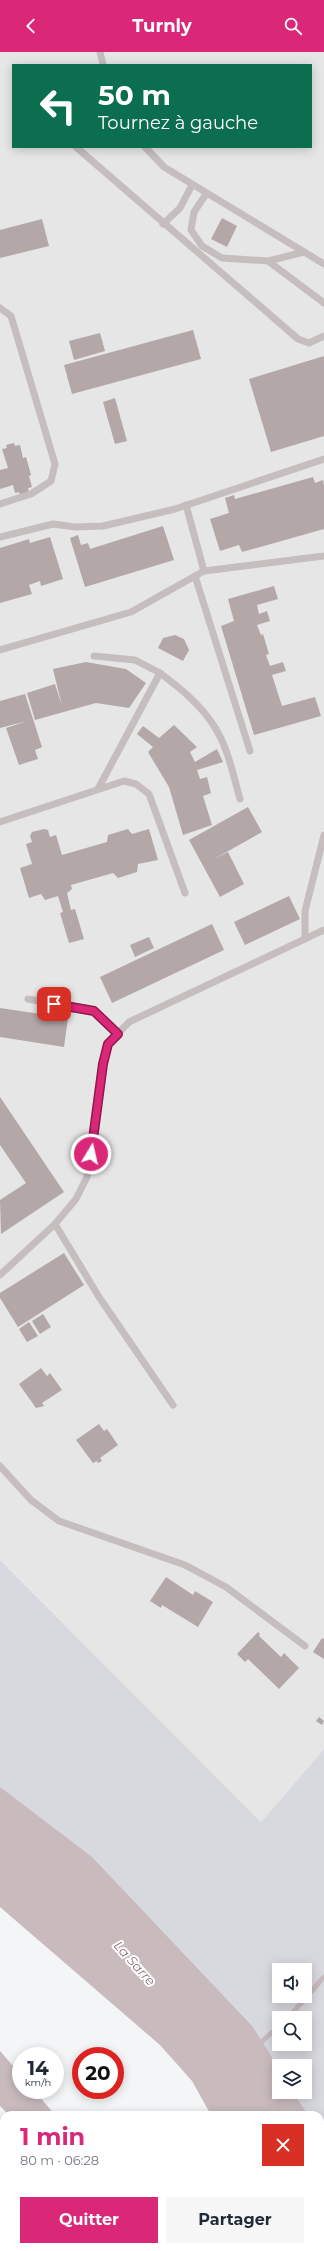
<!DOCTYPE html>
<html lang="fr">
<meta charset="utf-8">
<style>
:root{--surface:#fff;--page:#f6f6f7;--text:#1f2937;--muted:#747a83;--accent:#db2777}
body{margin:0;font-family:Montserrat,sans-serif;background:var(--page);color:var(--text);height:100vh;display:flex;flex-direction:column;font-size:15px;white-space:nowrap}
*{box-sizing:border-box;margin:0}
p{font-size:13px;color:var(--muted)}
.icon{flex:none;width:22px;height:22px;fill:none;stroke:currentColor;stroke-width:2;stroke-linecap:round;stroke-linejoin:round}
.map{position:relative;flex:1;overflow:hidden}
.side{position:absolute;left:0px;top:2059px;width:324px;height:140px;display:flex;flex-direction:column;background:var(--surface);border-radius:12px 12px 0 0;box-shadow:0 2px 10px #0003}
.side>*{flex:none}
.hud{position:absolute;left:12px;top:12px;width:300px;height:84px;border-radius:0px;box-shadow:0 2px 10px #0003;background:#0b6e4f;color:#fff;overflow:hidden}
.buttons{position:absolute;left:272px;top:1911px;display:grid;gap:8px}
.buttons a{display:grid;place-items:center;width:40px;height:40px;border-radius:0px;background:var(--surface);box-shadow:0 2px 10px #0003;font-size:20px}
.speed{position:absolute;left:12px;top:1995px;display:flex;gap:8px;font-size:20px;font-weight:700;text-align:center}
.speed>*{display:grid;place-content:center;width:52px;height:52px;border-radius:50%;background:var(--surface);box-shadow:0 2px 10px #0003;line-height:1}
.speed small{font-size:10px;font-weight:400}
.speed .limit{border:6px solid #d22;background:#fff;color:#111}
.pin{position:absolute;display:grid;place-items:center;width:34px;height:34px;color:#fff;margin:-17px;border-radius:8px;box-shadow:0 2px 6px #0006}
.me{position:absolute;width:44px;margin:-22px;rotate:9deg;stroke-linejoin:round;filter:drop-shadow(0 0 3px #0008)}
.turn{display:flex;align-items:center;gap:14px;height:84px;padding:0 20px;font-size:18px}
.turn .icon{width:52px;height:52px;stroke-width:2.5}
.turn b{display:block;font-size:28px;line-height:34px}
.round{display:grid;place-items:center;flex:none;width:42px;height:42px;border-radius:0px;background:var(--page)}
.summary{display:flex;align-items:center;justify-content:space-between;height:68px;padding:0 20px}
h1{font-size:24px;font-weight:700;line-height:30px;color:var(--accent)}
.action{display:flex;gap:8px;margin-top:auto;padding:8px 20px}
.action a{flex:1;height:46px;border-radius:0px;background:var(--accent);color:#fff;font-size:16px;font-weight:700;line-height:46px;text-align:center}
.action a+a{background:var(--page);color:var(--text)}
header{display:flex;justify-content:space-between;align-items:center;height:52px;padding:0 20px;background:var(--accent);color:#fff;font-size:18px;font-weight:700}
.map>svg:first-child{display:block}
.built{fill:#e6e6e7;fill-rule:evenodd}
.green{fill:#d8d8df;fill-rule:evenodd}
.water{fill:#c8babd}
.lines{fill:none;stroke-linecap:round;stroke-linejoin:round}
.stream{stroke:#c8babd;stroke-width:5}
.building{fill:#b3a7a8}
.lane{stroke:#c5bdbe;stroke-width:7}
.route-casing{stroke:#8e194d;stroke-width:10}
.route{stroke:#db2777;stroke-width:7}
.labels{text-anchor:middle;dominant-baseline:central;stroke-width:4;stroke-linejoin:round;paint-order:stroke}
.water-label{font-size:13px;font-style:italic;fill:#8b6e74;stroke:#fff}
</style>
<header><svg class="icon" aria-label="back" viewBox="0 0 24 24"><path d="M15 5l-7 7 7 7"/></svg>Turnly<svg class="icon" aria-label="search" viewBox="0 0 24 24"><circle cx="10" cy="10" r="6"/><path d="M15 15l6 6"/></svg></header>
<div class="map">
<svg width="324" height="2199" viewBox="0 0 324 2199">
<rect width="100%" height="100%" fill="#f3f5f6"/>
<path class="built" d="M0,0H324V1697L261,1770L0,1508ZM13,13H311V95H13Z"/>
<path class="green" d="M0,1508L261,1770L324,1697V2108L320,2098V2063H293L0,1749ZM279,1918H305V1944H279ZM279,1966H305V1992H279ZM279,2014H305V2040H279Z"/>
<g class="water">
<path d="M0,1735L92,1805L253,1975L279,2017V2040H293L308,2063H211L192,2029L160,1993L0,1855Z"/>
<path d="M0,1999L21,2023V2038H34L55,2063H9L0,2054Z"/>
<path d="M320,2083L324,2089V2199H285L282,2195H320Z"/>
<path d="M116,2195H164L168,2199H119Z"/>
</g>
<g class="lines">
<g class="stream">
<path d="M288,1966L324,1925"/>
<path d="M258,1993L279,1974"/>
</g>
</g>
<g class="building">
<path d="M222,166L237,174L227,195L211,187Z"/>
<path d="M42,167L49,194L0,206V178Z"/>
<path d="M193,278L201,307L72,342L64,313Z"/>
<path d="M100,281L105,299L74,308L69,289Z"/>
<path d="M324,304V384L271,400L249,327Z"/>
<path d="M115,346L127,389L115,392L103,350Z"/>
<path d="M14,391L15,394L20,393L23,406L26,405L31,423L29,424L32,435L28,436L29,440L20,443L19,440L15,441L13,433L0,437V418L8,416L2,397L7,396L6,393Z"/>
<path d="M313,425L315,431L323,428L324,433V477L242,500L239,493L220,499L210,467L229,461L225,446L234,443L235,447Z"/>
<path d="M163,474L174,508L85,535L70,486L78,483L81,493L88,491L90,497Z"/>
<path d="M50,485L63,527L41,534L40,529L29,533L32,542L0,551V496L29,487L30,491Z"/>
<path d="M274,534L278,547L257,553L259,562L267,559L270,569L257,573L261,583L263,582L269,602L266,603L270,614L283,610L286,619L272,623L282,654L315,645L321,664L254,683L221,574L234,569L228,547Z"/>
<path d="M175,583L184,587L189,598L183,609L158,596L163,586Z"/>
<path d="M86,610L126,617L146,631L129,656L96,651L35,668L27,641L55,632L62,654L53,617Z"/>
<path d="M25,642L42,695L35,698L38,707L19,713L6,676L27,669L0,676V649Z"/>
<path d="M174,673L197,695L190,700L195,710L217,697L223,710L197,718L200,727L207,725L211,741L203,744L212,773L183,783L169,735L148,700L153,695L137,682L143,674L159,686Z"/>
<path d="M248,755L262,780L214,807L228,800L244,832L220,845L189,788Z"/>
<path d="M44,777L48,778L50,785L56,783L62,803L107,790L108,783L128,777L132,782L149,777L158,808L138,812L137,820L118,826L113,821L71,833L72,837L67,841L71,858L75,857L84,887L69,891L60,861L63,860L58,844L45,848L41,842L29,846L20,816L32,812L26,792L32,790L30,784L32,780Z"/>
<path d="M289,844L300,867L245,893L234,870Z"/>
<path d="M212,872L224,898L112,951L100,925Z"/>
<path d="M149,885L154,896L135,905L130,893Z"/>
<path d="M0,956L68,966L64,995L0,985Z"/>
<path d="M0,1045L64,1140L1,1182L0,1148L26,1131L0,1093Z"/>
<path d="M64,1201L84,1233L18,1275L0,1246V1241Z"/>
<path d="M43,1262L51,1275L40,1282L32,1269Z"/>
<path d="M29,1270L38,1284L27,1290L19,1277Z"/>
<path d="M41,1316L47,1324L50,1321L62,1338L42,1351L44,1354L36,1356L19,1332Z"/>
<path d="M99,1372L104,1379L107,1377L118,1393L100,1406L102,1409L98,1411L97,1409L93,1411L76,1388Z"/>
<path d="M166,1525L193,1543L195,1539L213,1550L198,1575L162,1553L161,1556L150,1549Z"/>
<path d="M258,1580L260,1582L259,1584L281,1605L284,1601L299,1616L279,1637L248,1607L245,1610L237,1602Z"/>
<path d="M322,1586L324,1587V1607L313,1600Z"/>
<path d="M319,1665L324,1669L322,1673L316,1669Z"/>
<path d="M0,2127L4,2133V2173L0,2175Z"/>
<path d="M31,2195H36L39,2199H26Z"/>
<path d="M80,2195H92L87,2199H83Z"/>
</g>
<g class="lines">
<g class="lane">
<path d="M100,0L103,13"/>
<path d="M76,95L298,287L309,291L324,284"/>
<path d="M145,95L164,115L324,212"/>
<path d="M206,142L194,160L191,178L202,194L222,206L268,209L324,251"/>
<path d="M163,172L180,156L192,133"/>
<path d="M268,209L304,200"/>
<path d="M0,256L11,264L55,412L51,429L31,442L0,452"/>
<path d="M186,453L204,519"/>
<path d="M0,485L53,472L75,475L103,474L175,457L324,407"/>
<path d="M195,524L250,699"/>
<path d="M0,598L131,560L204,519L324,504"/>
<path d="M94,604L135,608L160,621"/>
<path d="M98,737L160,621C180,636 201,653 214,674C228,695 233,723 240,747"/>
<path d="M0,770L124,729L136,732L149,742L185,841"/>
<path d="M305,887V859L324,783"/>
<path d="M28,947L94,959L117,982"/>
<path d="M55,1172L99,1245L173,1353"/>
<path d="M0,1223L55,1172L76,1147L87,1125L103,1012L108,992L129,970L324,878"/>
<path d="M0,1414L31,1448L59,1469L185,1513L226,1535L305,1594"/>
</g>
</g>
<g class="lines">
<defs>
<path id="route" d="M54,952L94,959L118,982L108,992L103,1012L91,1102"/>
</defs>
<use href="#route" class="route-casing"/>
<use href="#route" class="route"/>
</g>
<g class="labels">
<g class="water-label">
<text transform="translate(135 1911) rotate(48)">La Sarre</text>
</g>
</g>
</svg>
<div class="buttons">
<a><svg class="icon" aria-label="sound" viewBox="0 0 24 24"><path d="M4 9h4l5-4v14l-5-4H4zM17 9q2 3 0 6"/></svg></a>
<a><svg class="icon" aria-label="search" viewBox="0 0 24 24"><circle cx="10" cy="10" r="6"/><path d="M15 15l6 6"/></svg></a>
<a><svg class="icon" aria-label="layers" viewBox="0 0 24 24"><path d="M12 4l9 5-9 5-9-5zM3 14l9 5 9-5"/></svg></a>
</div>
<div class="speed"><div>14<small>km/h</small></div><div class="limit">20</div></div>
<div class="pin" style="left:54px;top:952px;background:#d93025"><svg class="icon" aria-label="arrive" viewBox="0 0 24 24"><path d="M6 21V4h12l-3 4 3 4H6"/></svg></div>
<svg class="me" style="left:91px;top:1102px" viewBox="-20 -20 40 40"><circle r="17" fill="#db2777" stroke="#fff" stroke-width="3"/><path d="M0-11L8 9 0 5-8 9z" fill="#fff"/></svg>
<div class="hud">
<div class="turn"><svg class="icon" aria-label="left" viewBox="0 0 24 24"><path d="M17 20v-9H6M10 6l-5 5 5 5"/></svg><div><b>50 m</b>Tournez à gauche</div></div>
</div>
<section class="side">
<div class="summary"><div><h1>1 min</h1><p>80 m · 06:28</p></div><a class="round" style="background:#d93025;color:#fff"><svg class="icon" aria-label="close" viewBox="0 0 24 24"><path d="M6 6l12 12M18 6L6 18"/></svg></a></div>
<div class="action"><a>Quitter</a><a>Partager</a></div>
</section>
</div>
